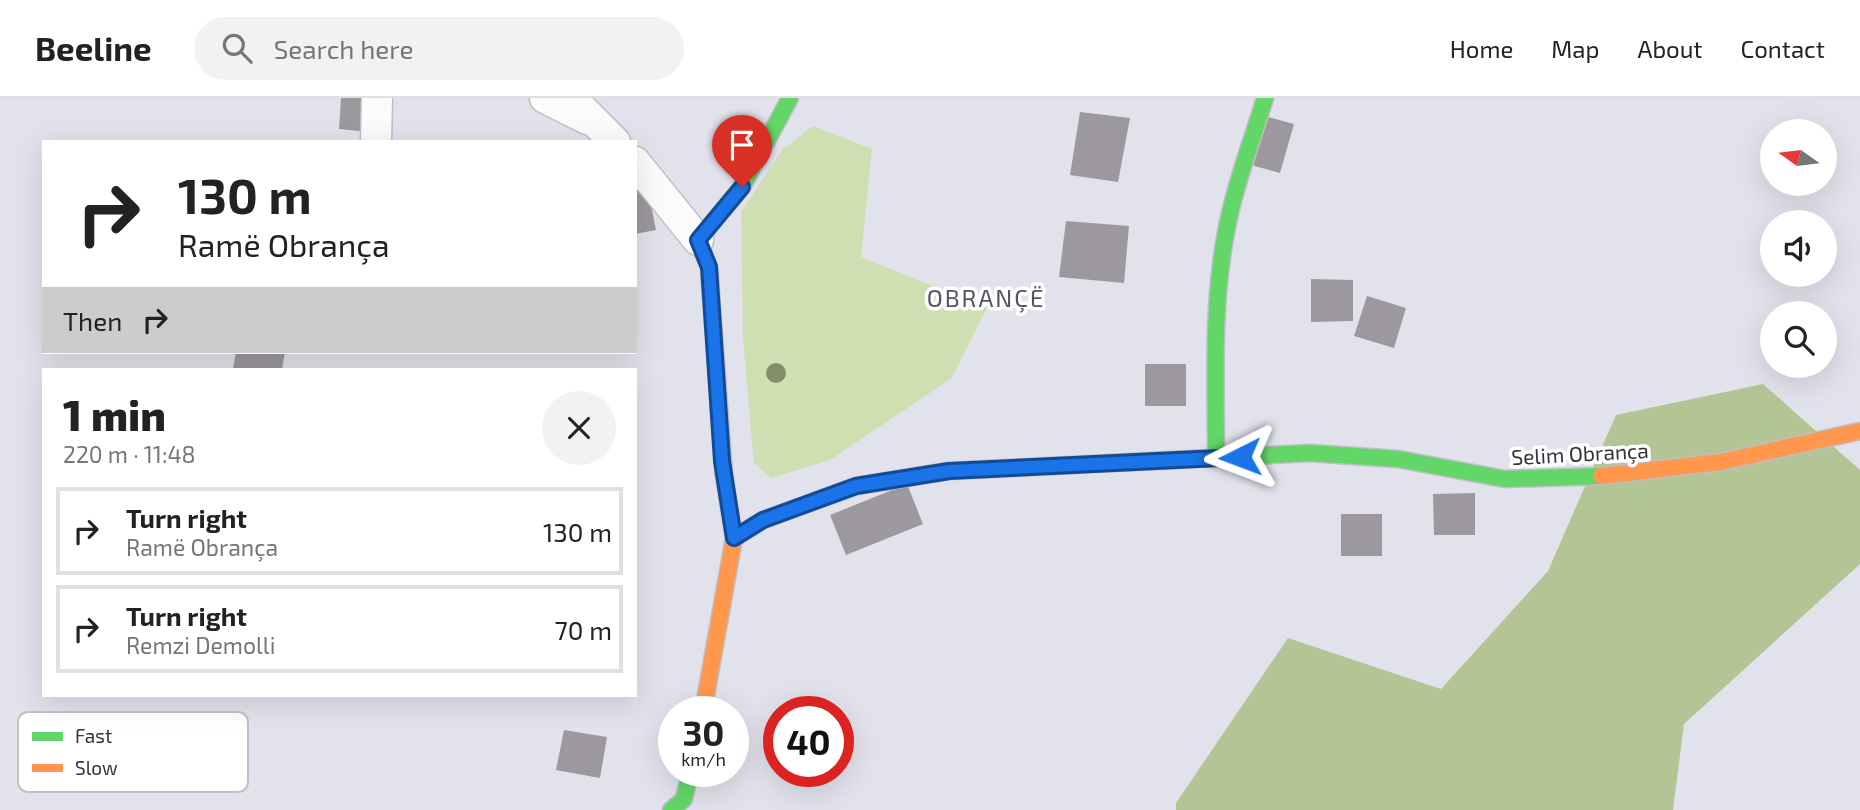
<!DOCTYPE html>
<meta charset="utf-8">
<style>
:root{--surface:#fff;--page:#f2f2f2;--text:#222;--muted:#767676;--line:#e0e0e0}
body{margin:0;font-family:"Exo 2",sans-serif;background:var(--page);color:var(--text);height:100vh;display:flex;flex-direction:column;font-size:26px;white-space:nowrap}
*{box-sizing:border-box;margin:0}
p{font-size:23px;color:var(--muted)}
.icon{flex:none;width:38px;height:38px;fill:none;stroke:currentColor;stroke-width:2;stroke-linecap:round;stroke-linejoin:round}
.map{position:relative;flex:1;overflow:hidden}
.details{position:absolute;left:42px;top:270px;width:595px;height:329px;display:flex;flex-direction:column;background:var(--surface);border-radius:0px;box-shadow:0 7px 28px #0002}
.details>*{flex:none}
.hud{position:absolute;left:42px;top:42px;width:595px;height:214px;border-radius:0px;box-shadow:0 7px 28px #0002;background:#fff;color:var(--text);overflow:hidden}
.needle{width:46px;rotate:284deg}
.tools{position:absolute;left:1760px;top:21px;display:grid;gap:14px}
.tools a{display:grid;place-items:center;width:77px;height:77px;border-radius:50%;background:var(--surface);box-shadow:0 7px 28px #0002;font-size:35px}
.speed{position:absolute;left:658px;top:598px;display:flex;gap:14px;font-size:35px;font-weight:700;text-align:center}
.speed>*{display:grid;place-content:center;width:91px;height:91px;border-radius:50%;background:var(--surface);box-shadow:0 7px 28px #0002;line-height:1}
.speed small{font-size:18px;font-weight:400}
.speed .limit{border:10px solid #d22;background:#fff;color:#111}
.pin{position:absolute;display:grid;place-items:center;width:60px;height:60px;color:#fff;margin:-72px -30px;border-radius:50% 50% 50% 0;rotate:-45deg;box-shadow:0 0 7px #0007}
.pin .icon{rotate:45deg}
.me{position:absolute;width:77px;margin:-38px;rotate:267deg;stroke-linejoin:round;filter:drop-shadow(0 0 5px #0008)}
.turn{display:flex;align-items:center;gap:24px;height:147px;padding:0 21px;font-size:32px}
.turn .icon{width:91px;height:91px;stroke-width:2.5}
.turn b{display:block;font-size:49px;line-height:60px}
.then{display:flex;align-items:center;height:66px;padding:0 21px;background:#0003;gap:14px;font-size:26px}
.round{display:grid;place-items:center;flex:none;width:74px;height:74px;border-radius:37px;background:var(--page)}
.head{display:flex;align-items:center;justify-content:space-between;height:119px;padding:0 21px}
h1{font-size:42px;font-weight:800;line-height:52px}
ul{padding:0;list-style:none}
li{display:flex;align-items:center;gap:21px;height:88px;margin:0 14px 10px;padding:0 7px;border:4px solid var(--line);border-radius:0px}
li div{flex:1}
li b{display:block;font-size:26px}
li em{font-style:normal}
header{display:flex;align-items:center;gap:42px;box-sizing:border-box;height:98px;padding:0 35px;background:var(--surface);border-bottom:2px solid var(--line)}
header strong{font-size:33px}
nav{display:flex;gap:38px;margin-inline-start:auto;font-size:24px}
.search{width:490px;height:63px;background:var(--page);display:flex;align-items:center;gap:18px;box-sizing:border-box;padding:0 24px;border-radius:38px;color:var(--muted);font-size:26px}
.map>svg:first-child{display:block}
.green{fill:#cedfb2}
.forest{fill:#b4c595}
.building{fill:#9c989e}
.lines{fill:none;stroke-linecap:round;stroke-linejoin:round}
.street-casing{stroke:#bebec6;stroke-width:33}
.fast-casing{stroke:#bebec6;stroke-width:19}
.slow-casing{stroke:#bebec6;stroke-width:19}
.street{stroke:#fbfbfc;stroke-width:30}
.fast{stroke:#63d668;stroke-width:16}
.slow{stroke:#ff974d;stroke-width:16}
.tree{fill:#838e6a}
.route-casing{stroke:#114b97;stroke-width:18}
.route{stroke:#1a73e8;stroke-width:12}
.labels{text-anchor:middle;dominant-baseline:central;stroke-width:7;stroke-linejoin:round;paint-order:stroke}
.street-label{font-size:21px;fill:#33323a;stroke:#fff}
.quarter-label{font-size:24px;letter-spacing:2px;fill:#555365;stroke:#fff}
.key{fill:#fff;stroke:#c2c2c4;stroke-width:2}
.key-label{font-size:19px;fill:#33323a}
</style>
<header>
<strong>Beeline</strong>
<div class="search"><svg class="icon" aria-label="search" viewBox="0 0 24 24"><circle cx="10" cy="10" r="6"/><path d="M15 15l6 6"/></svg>Search here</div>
<nav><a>Home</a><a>Map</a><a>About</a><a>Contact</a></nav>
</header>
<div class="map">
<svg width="1860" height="712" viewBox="0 0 1860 712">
<rect width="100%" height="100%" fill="#e2e2ec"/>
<path class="green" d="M813,28L872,51L861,159L987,210L952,280L830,362L771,380L754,365L743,242L741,114L783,51Z"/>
<path class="forest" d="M1763,286L1860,372V466L1684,626L1673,712H1176V705L1288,540L1441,591L1548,473L1616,317Z"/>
<g class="building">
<path d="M341,0H371L369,34L339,31Z"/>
<path d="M1080,14L1130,20L1118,84L1070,77Z"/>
<path d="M1265,18L1294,26L1280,75L1251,67Z"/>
<path d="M647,88L656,132L635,136V90Z"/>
<path d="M1066,123L1129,128L1124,185L1059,179Z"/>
<path d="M1311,181L1353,182V223L1311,224Z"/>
<path d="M1367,198L1406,210L1394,250L1354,238Z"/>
<path d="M236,254H285L282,271H233Z"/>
<rect x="1145" y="266" width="41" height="42"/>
<path d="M907,386L923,426L846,457L830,417Z"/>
<path d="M1475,395V437H1434L1433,396Z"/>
<rect x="1341" y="416" width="41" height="42"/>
<path d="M564,632L607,639L600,680L556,672Z"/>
</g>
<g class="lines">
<defs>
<g id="street">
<path d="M545,0L587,21"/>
<path d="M571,0L615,44"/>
<path d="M376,44L377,0"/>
<path d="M635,64L698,142"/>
</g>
<g id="fast">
<path d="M1216,360C1216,287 1212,212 1225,140C1233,92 1251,46 1265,0"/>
<path d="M724,378L709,169L698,142L742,89L790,0"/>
<path d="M734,440L763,422L856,388L949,373L1310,355L1398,361L1505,381L1601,378"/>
<path d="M671,712L684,701L690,674"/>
</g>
<g id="slow">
<path d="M1601,378L1721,364L1860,333"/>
<path d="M703,614L734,440L724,378"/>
</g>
</defs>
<use href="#street" class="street-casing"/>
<use href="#fast" class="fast-casing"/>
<use href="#slow" class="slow-casing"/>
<use href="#street" class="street"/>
<use href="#fast" class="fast"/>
<use href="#slow" class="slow"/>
</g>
<circle class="tree" cx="776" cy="275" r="10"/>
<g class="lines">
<defs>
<path id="route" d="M742,89L698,142L709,169L722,363L734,440L763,422L856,388L949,373L1240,359"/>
</defs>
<use href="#route" class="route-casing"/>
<use href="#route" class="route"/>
</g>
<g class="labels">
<g class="street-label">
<text transform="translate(1580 355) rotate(-3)">Selim Obrança</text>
</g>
<g class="quarter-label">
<text x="986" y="199">OBRANÇË</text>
</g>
</g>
<rect x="18" y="614" width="230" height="80" rx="10" class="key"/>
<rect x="32" y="634" width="31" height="9" fill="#63d668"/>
<rect x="32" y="666" width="31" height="8" fill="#ff974d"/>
<g class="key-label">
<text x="75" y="645">Fast</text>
<text x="75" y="677">Slow</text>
</g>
</svg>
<div class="tools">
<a><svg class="needle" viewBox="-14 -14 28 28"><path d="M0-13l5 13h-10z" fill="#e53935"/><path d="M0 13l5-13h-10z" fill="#767676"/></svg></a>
<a><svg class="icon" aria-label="sound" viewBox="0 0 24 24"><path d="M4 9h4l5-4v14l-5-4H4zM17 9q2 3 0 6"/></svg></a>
<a><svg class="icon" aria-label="search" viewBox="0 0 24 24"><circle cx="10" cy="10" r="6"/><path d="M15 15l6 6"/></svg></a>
</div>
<div class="speed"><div>30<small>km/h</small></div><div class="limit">40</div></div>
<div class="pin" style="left:742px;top:89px;background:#d93025"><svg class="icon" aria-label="arrive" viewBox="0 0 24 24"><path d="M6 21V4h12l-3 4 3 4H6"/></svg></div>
<svg class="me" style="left:1240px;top:359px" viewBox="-20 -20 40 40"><path d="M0-17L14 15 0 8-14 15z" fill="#1a73e8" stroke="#fff" stroke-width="4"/></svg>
<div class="hud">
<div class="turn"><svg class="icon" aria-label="right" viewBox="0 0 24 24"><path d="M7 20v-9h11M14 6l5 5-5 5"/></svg><div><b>130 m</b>Ramë Obrança</div></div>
<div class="then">Then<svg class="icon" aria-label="right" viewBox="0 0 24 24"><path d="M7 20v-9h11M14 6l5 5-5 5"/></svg></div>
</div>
<section class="details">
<div class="head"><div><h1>1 min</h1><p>220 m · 11:48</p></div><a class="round"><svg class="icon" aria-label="close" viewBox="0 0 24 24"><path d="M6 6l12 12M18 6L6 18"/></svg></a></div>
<ul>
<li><svg class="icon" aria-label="right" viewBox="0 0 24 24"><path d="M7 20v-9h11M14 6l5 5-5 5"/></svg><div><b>Turn right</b><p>Ramë Obrança</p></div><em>130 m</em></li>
<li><svg class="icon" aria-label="right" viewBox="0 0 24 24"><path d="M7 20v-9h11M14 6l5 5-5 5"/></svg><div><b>Turn right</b><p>Remzi Demolli</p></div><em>70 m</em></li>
</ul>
</section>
</div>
